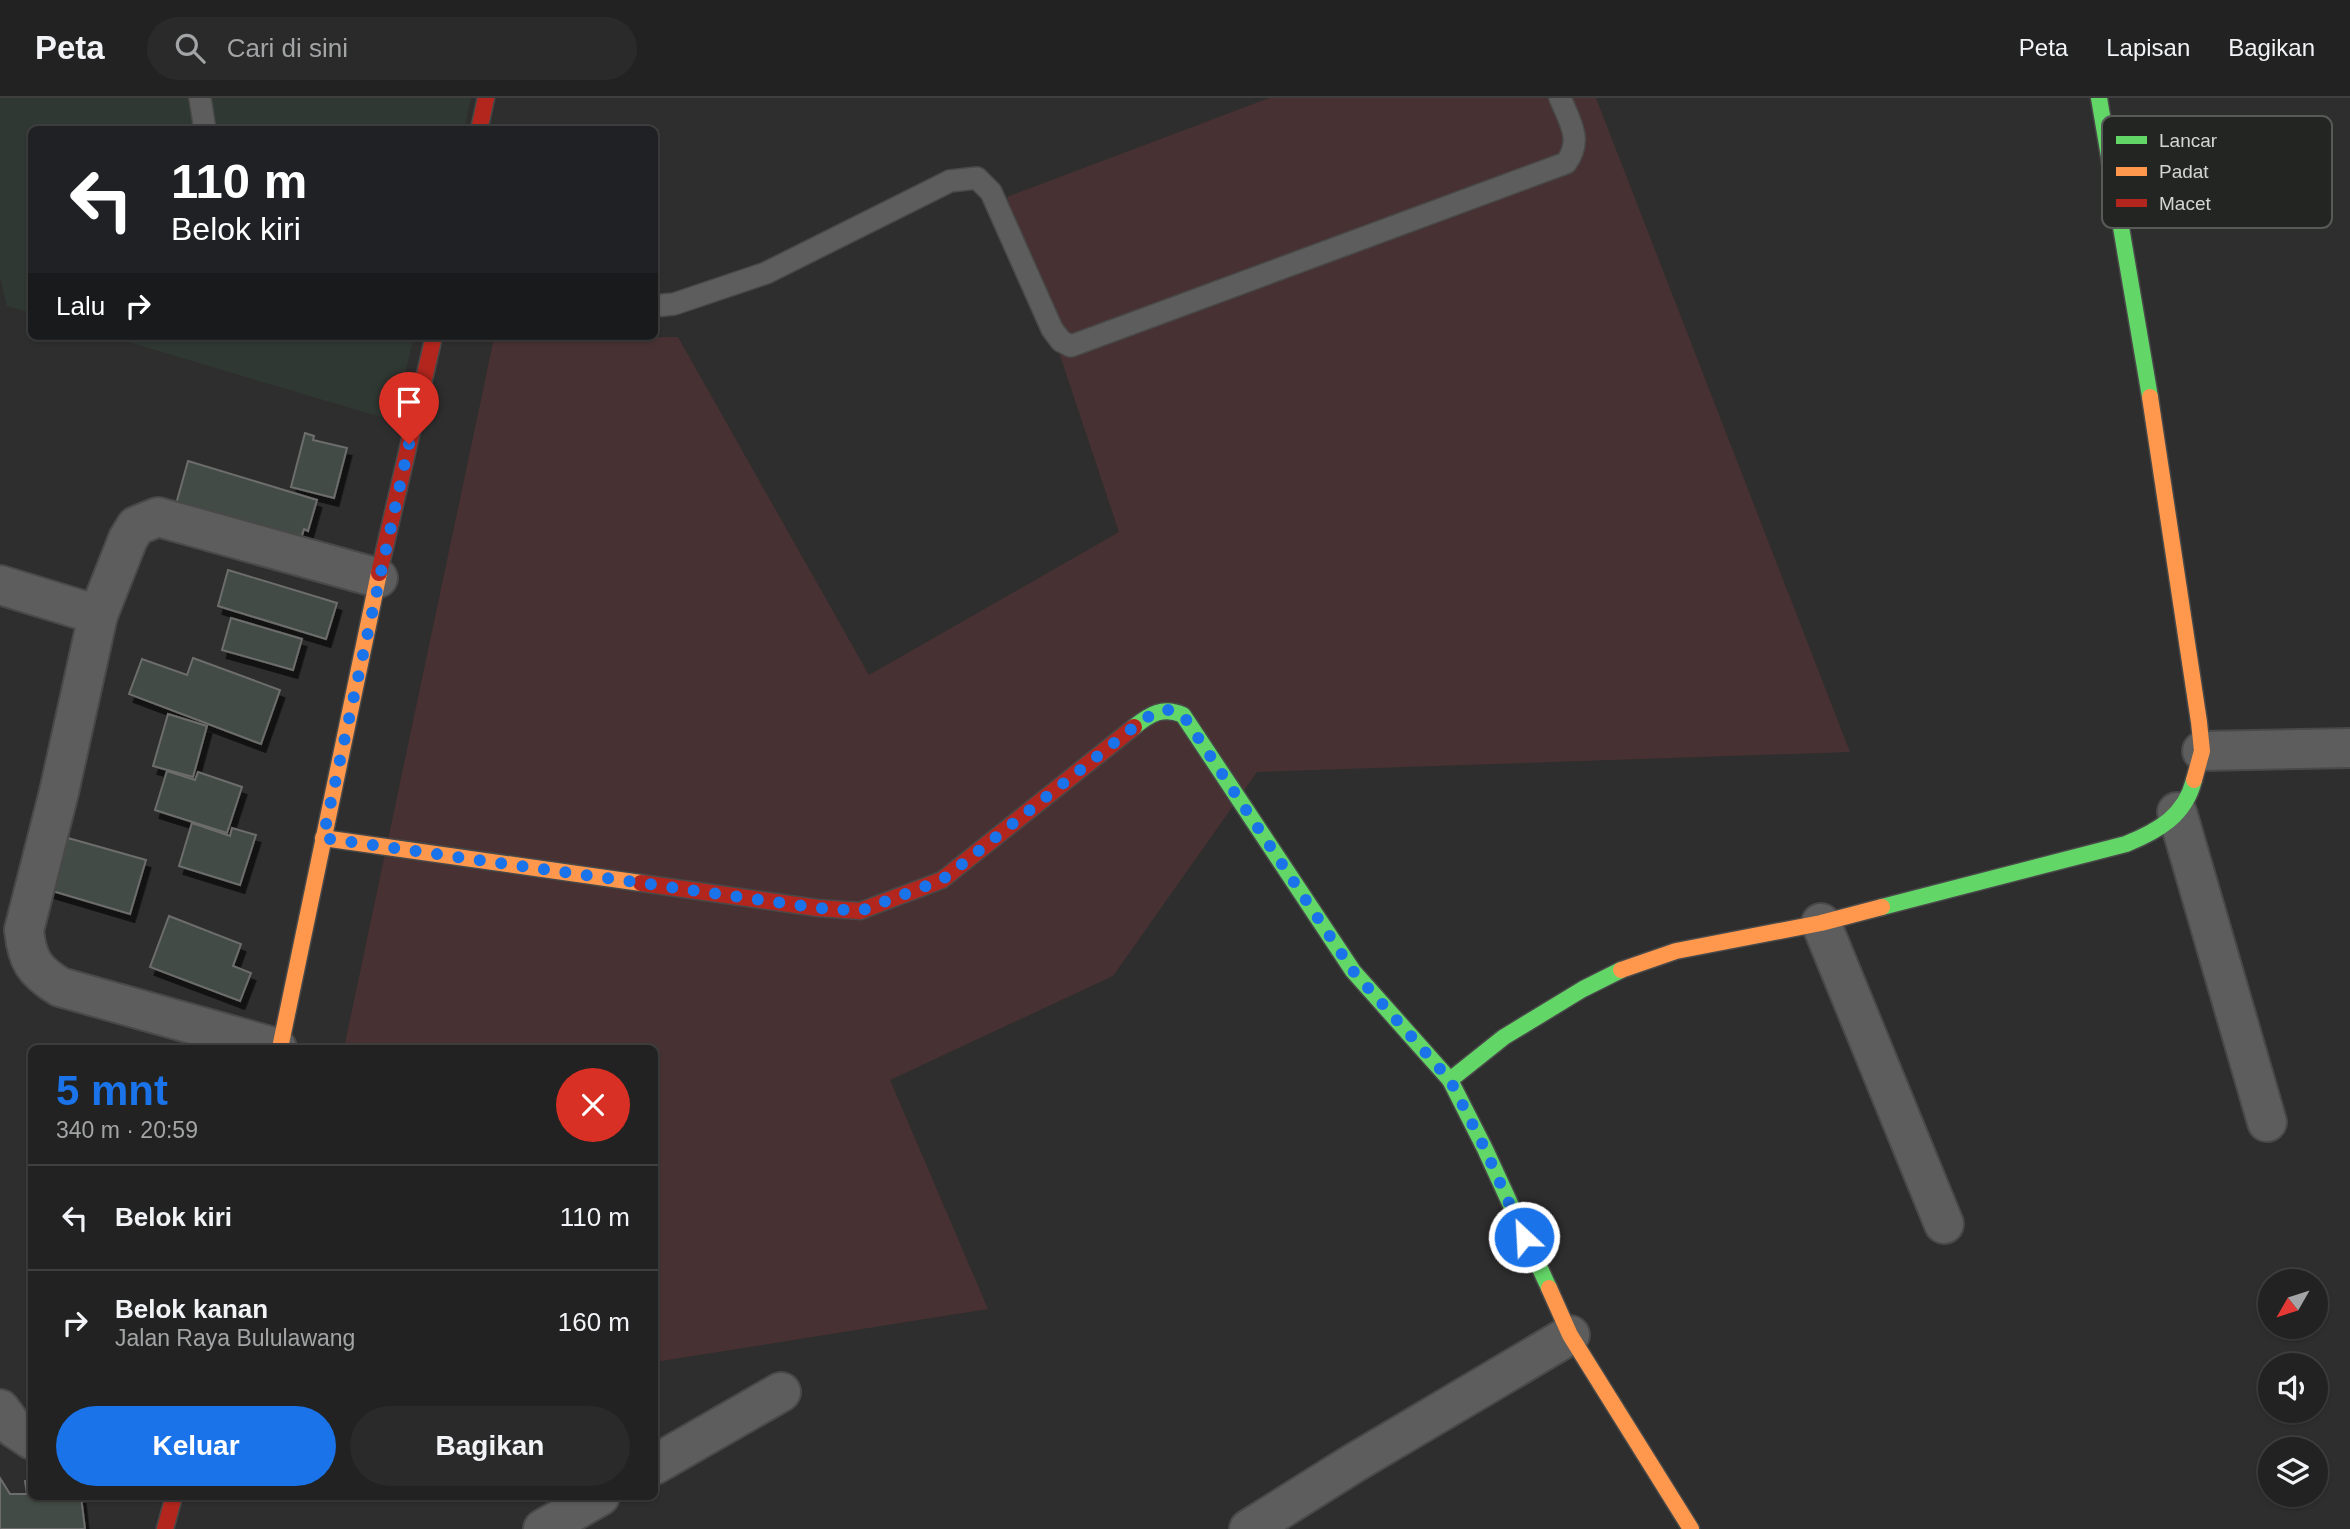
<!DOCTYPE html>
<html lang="id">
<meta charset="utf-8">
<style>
:root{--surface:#222;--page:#2a2a2a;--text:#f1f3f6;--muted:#a2a4a5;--line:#3f3f40;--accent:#1a73e8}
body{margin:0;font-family:Arial,sans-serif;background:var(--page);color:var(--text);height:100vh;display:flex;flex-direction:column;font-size:26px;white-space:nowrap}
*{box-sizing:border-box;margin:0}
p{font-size:23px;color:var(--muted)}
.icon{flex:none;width:38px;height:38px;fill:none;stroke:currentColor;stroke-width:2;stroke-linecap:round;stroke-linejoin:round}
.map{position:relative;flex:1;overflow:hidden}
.sheet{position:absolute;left:28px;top:947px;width:630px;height:455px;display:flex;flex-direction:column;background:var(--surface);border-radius:10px;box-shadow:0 2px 5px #0004,0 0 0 2px var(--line)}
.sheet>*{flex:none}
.banner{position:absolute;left:28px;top:28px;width:630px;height:214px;border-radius:10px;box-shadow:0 2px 5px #0004,0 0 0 2px var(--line);background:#202124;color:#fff;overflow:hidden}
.needle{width:46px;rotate:231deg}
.tools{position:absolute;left:2258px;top:1171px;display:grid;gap:14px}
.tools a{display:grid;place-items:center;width:70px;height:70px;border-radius:50%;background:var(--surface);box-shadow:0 2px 5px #0004,0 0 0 2px var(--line);font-size:35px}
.pin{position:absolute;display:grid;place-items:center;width:60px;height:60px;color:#fff;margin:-72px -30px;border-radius:50% 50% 50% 0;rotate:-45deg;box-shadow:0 0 7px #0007}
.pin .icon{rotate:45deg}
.me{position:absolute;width:77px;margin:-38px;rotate:335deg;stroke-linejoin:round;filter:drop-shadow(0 0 5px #0008)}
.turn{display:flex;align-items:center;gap:24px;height:147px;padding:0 28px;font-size:32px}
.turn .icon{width:91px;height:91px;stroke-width:2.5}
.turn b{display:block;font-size:49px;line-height:60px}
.then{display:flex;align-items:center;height:66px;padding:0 28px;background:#0003;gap:14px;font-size:26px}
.round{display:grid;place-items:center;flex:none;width:74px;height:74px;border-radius:37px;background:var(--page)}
.headline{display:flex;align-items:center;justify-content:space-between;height:119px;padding:0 28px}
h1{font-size:42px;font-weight:700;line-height:52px;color:var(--accent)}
.cta{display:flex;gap:14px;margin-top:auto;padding:14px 28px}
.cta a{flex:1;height:80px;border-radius:42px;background:var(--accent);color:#fff;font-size:28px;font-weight:700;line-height:80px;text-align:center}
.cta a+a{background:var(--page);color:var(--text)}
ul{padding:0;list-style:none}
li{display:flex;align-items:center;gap:21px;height:105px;padding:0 28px;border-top:2px solid var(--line)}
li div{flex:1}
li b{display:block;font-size:26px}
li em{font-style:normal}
header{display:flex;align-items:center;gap:42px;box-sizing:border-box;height:98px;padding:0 35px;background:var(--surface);border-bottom:2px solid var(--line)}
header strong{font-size:33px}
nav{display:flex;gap:38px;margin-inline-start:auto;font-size:24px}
.search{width:490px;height:63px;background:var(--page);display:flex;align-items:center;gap:18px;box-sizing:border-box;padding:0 24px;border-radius:38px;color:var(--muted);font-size:26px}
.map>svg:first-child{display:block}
.built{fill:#303833}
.green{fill:#483132}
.building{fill:#424b45;stroke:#6c6d6c;stroke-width:2;filter:url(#shadow)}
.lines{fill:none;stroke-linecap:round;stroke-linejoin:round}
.lane-casing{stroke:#484948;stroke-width:24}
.street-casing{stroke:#484948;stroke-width:42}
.fast-casing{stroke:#484948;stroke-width:19}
.slow-casing{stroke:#484948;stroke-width:19}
.jam-casing{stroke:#484948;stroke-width:19}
.lane{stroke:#5c5d5c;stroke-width:21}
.street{stroke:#5c5d5c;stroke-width:38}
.fast{stroke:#63d668;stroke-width:16}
.slow{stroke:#ff974d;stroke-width:16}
.jam{stroke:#b3261e;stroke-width:16}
.route{stroke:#1a73e8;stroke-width:12;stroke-dasharray:0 21.6}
.key{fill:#232523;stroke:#585a58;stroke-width:2}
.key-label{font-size:19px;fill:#d4d6d4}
</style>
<header>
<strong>Peta</strong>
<div class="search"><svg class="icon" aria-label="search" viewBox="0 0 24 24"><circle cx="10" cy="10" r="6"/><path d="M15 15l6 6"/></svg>Cari di sini</div>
<nav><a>Peta</a><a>Lapisan</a><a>Bagikan</a></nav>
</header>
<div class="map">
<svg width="2350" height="1431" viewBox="0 0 2350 1431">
<defs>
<filter id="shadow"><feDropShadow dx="4.5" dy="8" stdDeviation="0" flood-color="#0009"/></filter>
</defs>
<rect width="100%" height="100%" fill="#2d2e2d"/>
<g class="built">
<path d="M0,0H471L464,31L32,32L31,215L7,208L0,180Z"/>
<path d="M108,238H414L394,323Z"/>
</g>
<path class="green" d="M1269,0H1596L1850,654L1257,674L1113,878L890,982L988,1211L655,1264L654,950H344L494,240L678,239L869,577L1119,434L1007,99Z"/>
<g class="building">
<path d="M305,335L314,338L313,342L347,350L334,400L291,389Z"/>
<path d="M188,363L317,402L308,433L304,431L297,454L173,417Z"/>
<path d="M228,472L337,505L326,541L218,508Z"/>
<path d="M231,520L302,541L293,572L222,552Z"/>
<path d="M193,560L280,592L261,646L129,596L142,561L187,577Z"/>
<path d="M168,616L207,628L193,679L153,668Z"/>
<path d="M167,673L195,682L198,674L242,689L227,735L155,712Z"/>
<path d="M192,725L230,738L232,730L256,737L240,787L179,768Z"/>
<path d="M68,740L146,762L130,816L49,792L48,748L64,753Z"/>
<path d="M169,818L241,846L233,868L251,875L240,903L150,869Z"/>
<path d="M0,1380L10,1396H27L25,1383L32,1382V1398H81L85,1431H0Z"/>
</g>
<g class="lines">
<defs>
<g id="lane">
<path d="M200,0L205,32"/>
<path d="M654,208L674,206L766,175L950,83L977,80L991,94L1052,231L1061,243L1071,248L1566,65C1583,42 1570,24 1560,0"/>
</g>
<g id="street">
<path d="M0,487L98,517"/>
<path d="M2202,653L2350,650"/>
<path d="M2177,714L2267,1024"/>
<path d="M1821,825L1944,1126"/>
<path d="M277,950L60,889C34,873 27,862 24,832L59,694L98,517L128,441L136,428L158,419L378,480"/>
<path d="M0,1311L14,1330L32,1342"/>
<path d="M654,1367L781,1294"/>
<path d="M543,1431L600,1398"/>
<path d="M1249,1431L1354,1365L1570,1237"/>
</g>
<g id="fast">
<path d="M2099,0L2150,299"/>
<path d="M1134,629C1150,616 1163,608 1183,617L1353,873L1450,982"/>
<path d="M1882,809L2126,746C2158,733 2185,718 2194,682"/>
<path d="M1549,1190L1485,1051L1450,982L1504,939L1583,891L1621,872"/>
</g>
<g id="slow">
<path d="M2150,299L2199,624L2202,653L2194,682"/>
<path d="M323,740L641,785"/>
<path d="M1621,872L1676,853L1821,825L1882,809"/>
<path d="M280,950L379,475"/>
<path d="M1549,1190L1570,1237L1691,1431"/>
</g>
<g id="jam">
<path d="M479,32L486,0"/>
<path d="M379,475L434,238"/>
<path d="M641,785L818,810L860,813L942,782L1134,629"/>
<path d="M165,1431L174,1398"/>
</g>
</defs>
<use href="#lane" class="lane-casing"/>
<use href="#street" class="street-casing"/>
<use href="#fast" class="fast-casing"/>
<use href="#slow" class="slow-casing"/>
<use href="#jam" class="jam-casing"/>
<use href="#lane" class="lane"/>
<use href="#street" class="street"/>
<use href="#fast" class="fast"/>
<use href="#slow" class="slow"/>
<use href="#jam" class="jam"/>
</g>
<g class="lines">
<path class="route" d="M409,346L323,740L818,810L860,813L942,782L1139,625C1157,613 1162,607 1183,617L1353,873L1450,982L1485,1051L1524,1139"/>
</g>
<rect x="2102" y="18" width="230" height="112" rx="10" class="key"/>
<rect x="2116" y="38" width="31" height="8" fill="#63d668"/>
<rect x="2116" y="69" width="31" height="9" fill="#ff974d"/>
<rect x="2116" y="101" width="31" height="8" fill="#b3261e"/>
<g class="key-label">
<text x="2159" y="49">Lancar</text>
<text x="2159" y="80">Padat</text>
<text x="2159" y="112">Macet</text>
</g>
</svg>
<div class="tools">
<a><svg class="needle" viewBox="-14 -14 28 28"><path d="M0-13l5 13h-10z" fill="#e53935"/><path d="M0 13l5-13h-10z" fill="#a2a4a5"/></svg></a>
<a><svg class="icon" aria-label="sound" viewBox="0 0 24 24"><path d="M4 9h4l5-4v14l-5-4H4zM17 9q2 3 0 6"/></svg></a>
<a><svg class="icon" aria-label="layers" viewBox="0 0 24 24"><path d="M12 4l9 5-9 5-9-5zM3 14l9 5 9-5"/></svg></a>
</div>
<div class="pin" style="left:409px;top:346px;background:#d93025"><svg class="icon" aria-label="arrive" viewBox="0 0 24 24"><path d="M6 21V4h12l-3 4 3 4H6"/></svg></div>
<svg class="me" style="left:1524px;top:1139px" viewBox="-20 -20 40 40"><circle r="17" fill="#1a73e8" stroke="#fff" stroke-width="3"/><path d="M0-11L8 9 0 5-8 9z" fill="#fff"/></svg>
<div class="banner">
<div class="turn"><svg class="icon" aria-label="left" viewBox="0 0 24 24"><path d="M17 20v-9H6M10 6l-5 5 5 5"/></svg><div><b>110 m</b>Belok kiri</div></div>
<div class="then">Lalu<svg class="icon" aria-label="right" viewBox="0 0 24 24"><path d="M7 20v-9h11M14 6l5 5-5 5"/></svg></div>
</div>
<section class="sheet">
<div class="headline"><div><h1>5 mnt</h1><p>340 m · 20:59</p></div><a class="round" style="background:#d93025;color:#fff"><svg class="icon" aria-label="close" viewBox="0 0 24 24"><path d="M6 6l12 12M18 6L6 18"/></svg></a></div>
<ul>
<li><svg class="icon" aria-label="left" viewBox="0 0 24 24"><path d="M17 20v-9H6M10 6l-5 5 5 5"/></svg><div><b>Belok kiri</b></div><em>110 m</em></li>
<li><svg class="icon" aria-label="right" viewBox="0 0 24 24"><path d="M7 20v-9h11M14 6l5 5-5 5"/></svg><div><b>Belok kanan</b><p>Jalan Raya Bululawang</p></div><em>160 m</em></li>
</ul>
<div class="cta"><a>Keluar</a><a>Bagikan</a></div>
</section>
</div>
